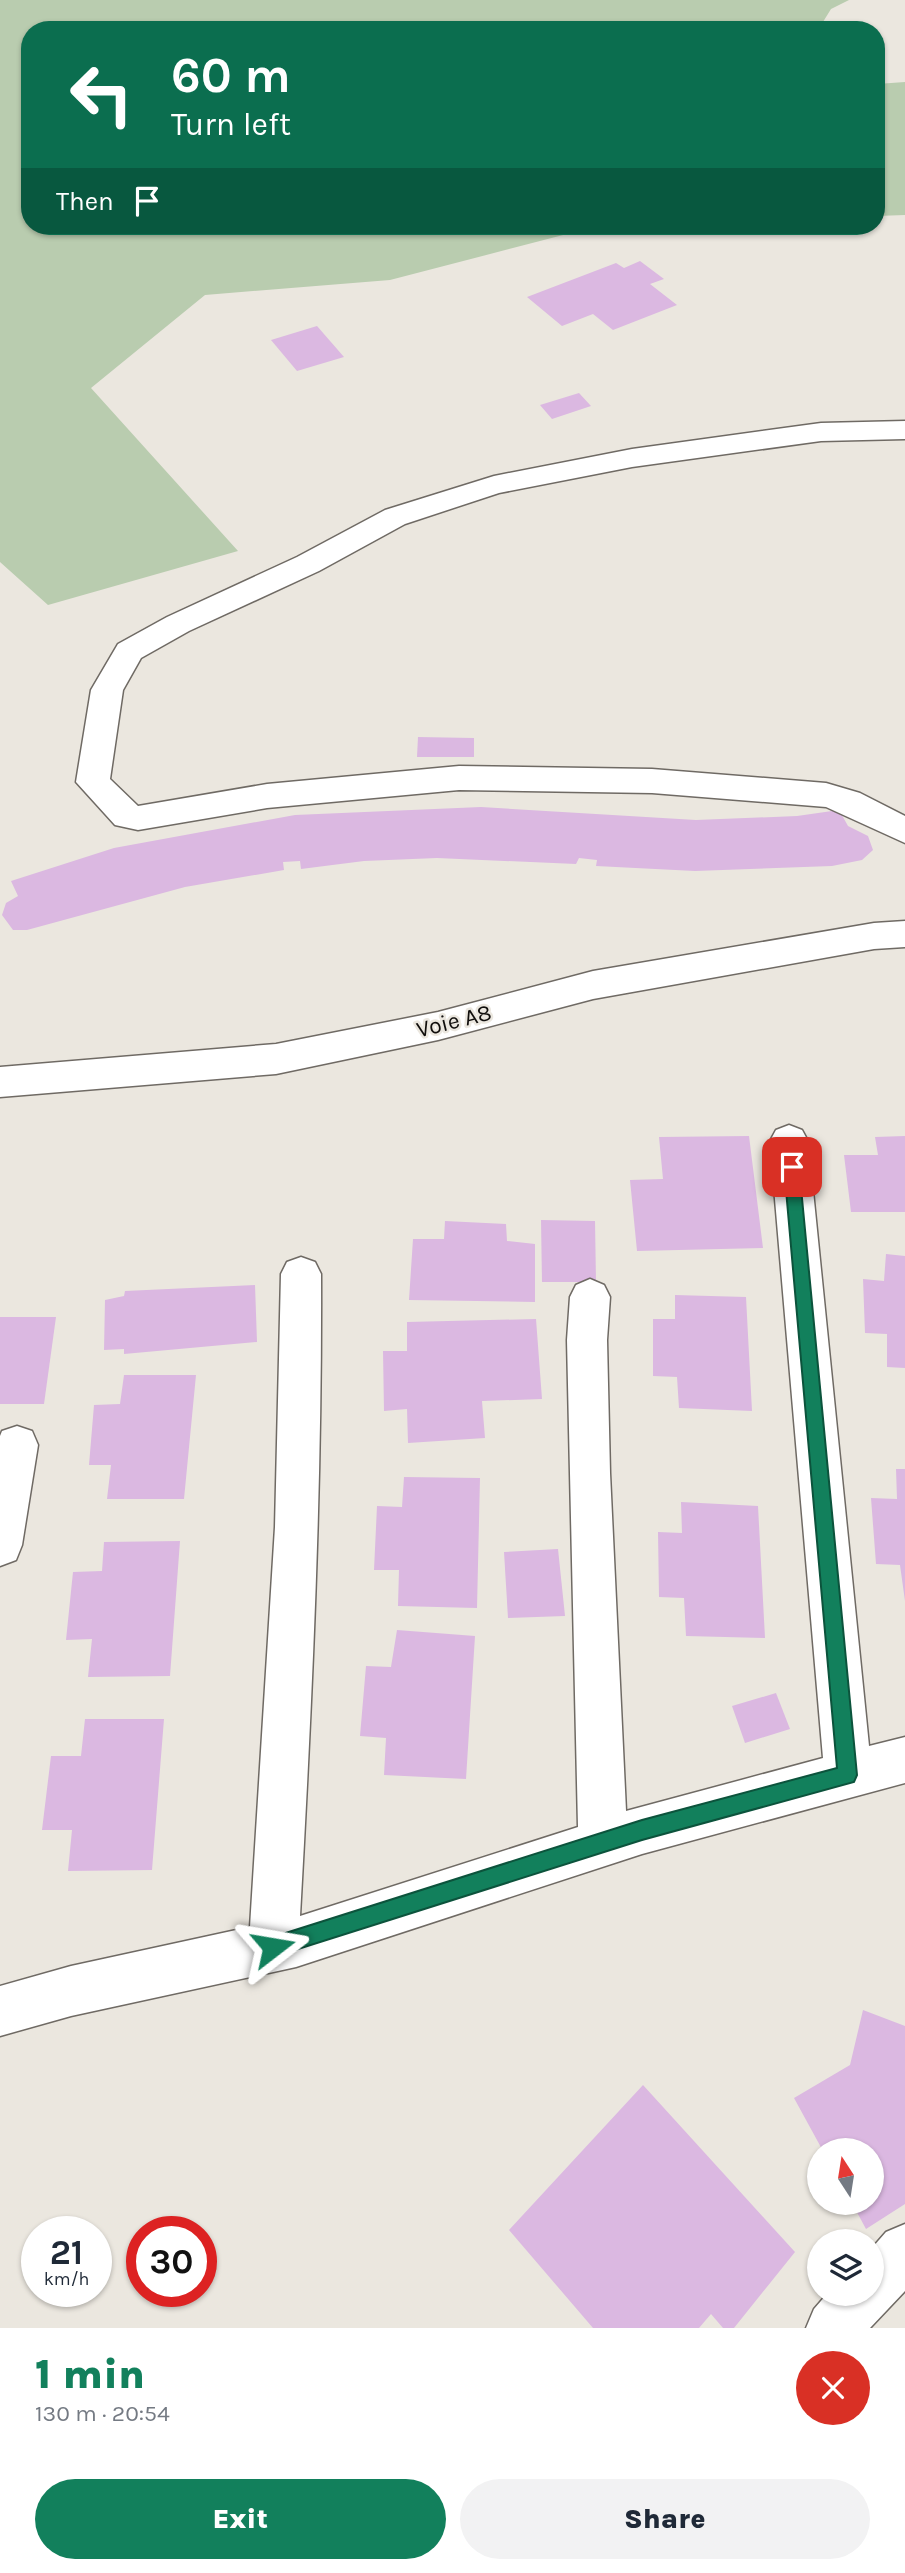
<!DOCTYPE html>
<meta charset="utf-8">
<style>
:root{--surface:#fff;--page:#f2f2f3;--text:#1f2937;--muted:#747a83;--accent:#12805c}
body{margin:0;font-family:Karla,sans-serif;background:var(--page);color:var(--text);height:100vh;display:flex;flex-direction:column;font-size:26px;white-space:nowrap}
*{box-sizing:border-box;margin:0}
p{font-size:23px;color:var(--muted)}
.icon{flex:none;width:38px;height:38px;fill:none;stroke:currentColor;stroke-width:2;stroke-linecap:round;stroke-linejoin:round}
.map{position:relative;height:2328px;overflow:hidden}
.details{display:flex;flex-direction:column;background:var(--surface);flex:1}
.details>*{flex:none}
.hud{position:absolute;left:21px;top:21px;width:864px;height:214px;border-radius:28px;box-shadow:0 2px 5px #0004;background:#0b6e4f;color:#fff;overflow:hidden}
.needle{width:46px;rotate:348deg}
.controls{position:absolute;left:807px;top:2138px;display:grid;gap:14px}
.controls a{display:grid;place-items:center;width:77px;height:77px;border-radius:50%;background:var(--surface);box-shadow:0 2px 5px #0004;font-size:35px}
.speed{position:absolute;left:21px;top:2216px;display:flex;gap:14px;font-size:35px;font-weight:700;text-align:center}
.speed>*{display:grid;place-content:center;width:91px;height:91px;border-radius:50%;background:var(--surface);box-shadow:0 2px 5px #0004;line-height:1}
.speed small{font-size:18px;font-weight:400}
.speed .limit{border:10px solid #d22;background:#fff;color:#111}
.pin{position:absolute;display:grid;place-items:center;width:60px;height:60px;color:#fff;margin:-30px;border-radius:14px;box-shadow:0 4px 10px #0006}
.me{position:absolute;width:77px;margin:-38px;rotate:76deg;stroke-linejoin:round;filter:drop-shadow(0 0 5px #0008)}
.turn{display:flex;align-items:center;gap:24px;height:147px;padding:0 35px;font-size:32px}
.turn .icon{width:91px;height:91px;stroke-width:2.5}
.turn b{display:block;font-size:49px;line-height:60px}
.then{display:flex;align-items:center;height:66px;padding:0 35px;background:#0003;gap:14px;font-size:26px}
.round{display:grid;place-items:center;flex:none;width:74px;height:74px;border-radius:37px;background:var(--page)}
.head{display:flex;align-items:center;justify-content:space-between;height:119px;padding:0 35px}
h1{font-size:42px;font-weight:800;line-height:52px;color:var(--accent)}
.button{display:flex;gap:14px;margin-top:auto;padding:14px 35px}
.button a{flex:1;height:80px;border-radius:42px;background:var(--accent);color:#fff;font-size:28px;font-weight:800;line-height:80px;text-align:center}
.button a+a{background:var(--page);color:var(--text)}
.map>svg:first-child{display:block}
.green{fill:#b9ccaf}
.building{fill:#dbb8e1}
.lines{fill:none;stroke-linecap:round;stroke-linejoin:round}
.minor-casing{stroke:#6f6a64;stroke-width:3}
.minor{fill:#fff;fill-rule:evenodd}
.route{fill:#12805c;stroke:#0c533c;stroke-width:2}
.labels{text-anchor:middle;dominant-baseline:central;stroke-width:5;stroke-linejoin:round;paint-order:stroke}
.street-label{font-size:23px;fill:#100e0c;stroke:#ebe7df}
</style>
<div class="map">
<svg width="905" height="2328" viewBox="0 0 905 2328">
<rect width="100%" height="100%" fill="#ebe7df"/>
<g class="green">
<path d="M0,0H849L831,9L818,30H30V226H598L390,280L205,295L91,388L238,551L48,605L0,562Z"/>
<path d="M905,82V215L877,216V84Z"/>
</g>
<g class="building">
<path d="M640,261L664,279L650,284L677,305L613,330L593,314L562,326L527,297L616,263L624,268Z"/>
<path d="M317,326L344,357L297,371L271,340Z"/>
<path d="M579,393L591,406L552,419L540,405Z"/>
<path d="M418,737L474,738V757H417Z"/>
<path d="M481,807L696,820L797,816L839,810L848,826L868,836L873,850L862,860L832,866L695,871L596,866L597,860L579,858L576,864L437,858L364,861L301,869L300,861L283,862L284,870L185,887L27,930H13L2,915L6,903L18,896L11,881L114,848L295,815Z"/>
<path d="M749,1136L763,1248L637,1251L630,1180L663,1179L659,1137Z"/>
<path d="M905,1136V1212H851L844,1155H878L875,1137Z"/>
<path d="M541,1220L595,1221L596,1282H542Z"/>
<path d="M445,1221L506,1224L507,1241L535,1244V1302L409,1300L413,1239H444Z"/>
<path d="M886,1254L905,1256V1368L887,1367V1334L865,1333L863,1279L884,1281Z"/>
<path d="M255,1285L257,1342L124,1354V1349L104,1350L105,1300L124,1296L125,1291Z"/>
<path d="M675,1295L746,1297L752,1411L679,1408L677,1377L653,1376V1319H675Z"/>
<path d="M0,1317H56L44,1404H0Z"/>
<path d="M536,1319L542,1399L482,1401L485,1438L408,1443L407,1409L384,1411L383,1351H407V1322Z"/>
<path d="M124,1375H196L184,1499H107L111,1465H89L94,1405L120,1404Z"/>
<path d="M896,1469H905V1601L900,1565L876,1564L871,1498L897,1499Z"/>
<path d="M404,1477L480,1478L477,1608L398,1606L399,1570H374L377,1506L402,1507Z"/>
<path d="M681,1502L758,1506L765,1638L686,1636L684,1598L659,1597L658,1532L682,1533Z"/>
<path d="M180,1541L170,1676L88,1677L92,1639L66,1640L73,1572L102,1571L104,1542Z"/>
<path d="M558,1549L565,1616L508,1618L504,1552Z"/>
<path d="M397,1630L475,1636L466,1779L384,1775L386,1738L360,1736L366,1666L391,1667Z"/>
<path d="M776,1693L790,1729L745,1743L732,1706Z"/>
<path d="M85,1719H164L152,1870L68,1871L72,1830H42L51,1756H81Z"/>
<path d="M863,2010L905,2026V2204L866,2229L852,2203H872V2151H823L794,2098L850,2065Z"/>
<path d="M643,2085L795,2252L734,2328H723L711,2314L699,2328H593L509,2230Z"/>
</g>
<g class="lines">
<defs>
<g id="minor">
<path d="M905,421V439L821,441L632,467L499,493L405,524L319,571L189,631L141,658L123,690L110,779L138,806L267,784L459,766L652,769L826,783L860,793L905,816V843L826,807L652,793L459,790L267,808L138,830L115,825L76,782L91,690L118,644L167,617L297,557L385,510L494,476L632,449L821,423Z"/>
<path d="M905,921V947L874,949L593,999L438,1040L276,1074L0,1097V1067L276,1044L438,1012L593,971L874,923Z"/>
<path d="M789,1125L802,1130L808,1141L869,1746L905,1737V1783L642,1854L296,1967L71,2016L0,2036V1986L71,1966L250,1927L275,1527L281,1274L287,1262L301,1257L315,1262L321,1274C322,1488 312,1702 300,1916L578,1827L567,1340L570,1297L576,1285L590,1279L604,1285L610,1297L607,1340L610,1473L626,1811L823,1758L770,1141L776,1130Z"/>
<path d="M17,1426L32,1431L38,1445L22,1545L16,1560L0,1566V1436L2,1431Z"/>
<path d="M905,2224V2291L870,2328H806L814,2309L827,2294H872V2248L886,2232Z"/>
</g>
</defs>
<use href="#minor" class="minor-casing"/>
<use href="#minor" class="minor"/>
</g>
<path class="route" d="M792,1160L799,1167L857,1775L854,1782L642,1840L273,1957L265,1954L262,1947L265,1940L273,1937L642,1820L837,1768L784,1167Z"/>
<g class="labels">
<g class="street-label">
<text transform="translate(454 1021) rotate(-14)">Voie A8</text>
</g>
</g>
</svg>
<div class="controls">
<a><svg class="needle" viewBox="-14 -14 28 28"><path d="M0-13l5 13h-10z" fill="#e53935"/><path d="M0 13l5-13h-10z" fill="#747a83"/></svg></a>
<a><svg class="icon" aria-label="layers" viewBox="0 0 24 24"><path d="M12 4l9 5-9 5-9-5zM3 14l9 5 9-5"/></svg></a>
</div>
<div class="speed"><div>21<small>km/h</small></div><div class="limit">30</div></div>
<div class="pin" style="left:792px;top:1167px;background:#d93025"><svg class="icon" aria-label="arrive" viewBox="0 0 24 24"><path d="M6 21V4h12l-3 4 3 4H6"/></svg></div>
<svg class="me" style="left:273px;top:1947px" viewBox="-20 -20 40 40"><path d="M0-17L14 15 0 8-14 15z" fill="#12805c" stroke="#fff" stroke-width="4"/></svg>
<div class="hud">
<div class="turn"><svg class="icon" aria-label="left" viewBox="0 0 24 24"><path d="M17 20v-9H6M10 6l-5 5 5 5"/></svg><div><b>60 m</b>Turn left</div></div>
<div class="then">Then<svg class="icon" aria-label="arrive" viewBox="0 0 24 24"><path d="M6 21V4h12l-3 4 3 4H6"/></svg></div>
</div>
</div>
<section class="details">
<div class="head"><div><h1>1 min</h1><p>130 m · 20:54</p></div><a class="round" style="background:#d93025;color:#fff"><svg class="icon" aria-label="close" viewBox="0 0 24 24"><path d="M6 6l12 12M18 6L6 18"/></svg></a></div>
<div class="button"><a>Exit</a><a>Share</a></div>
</section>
